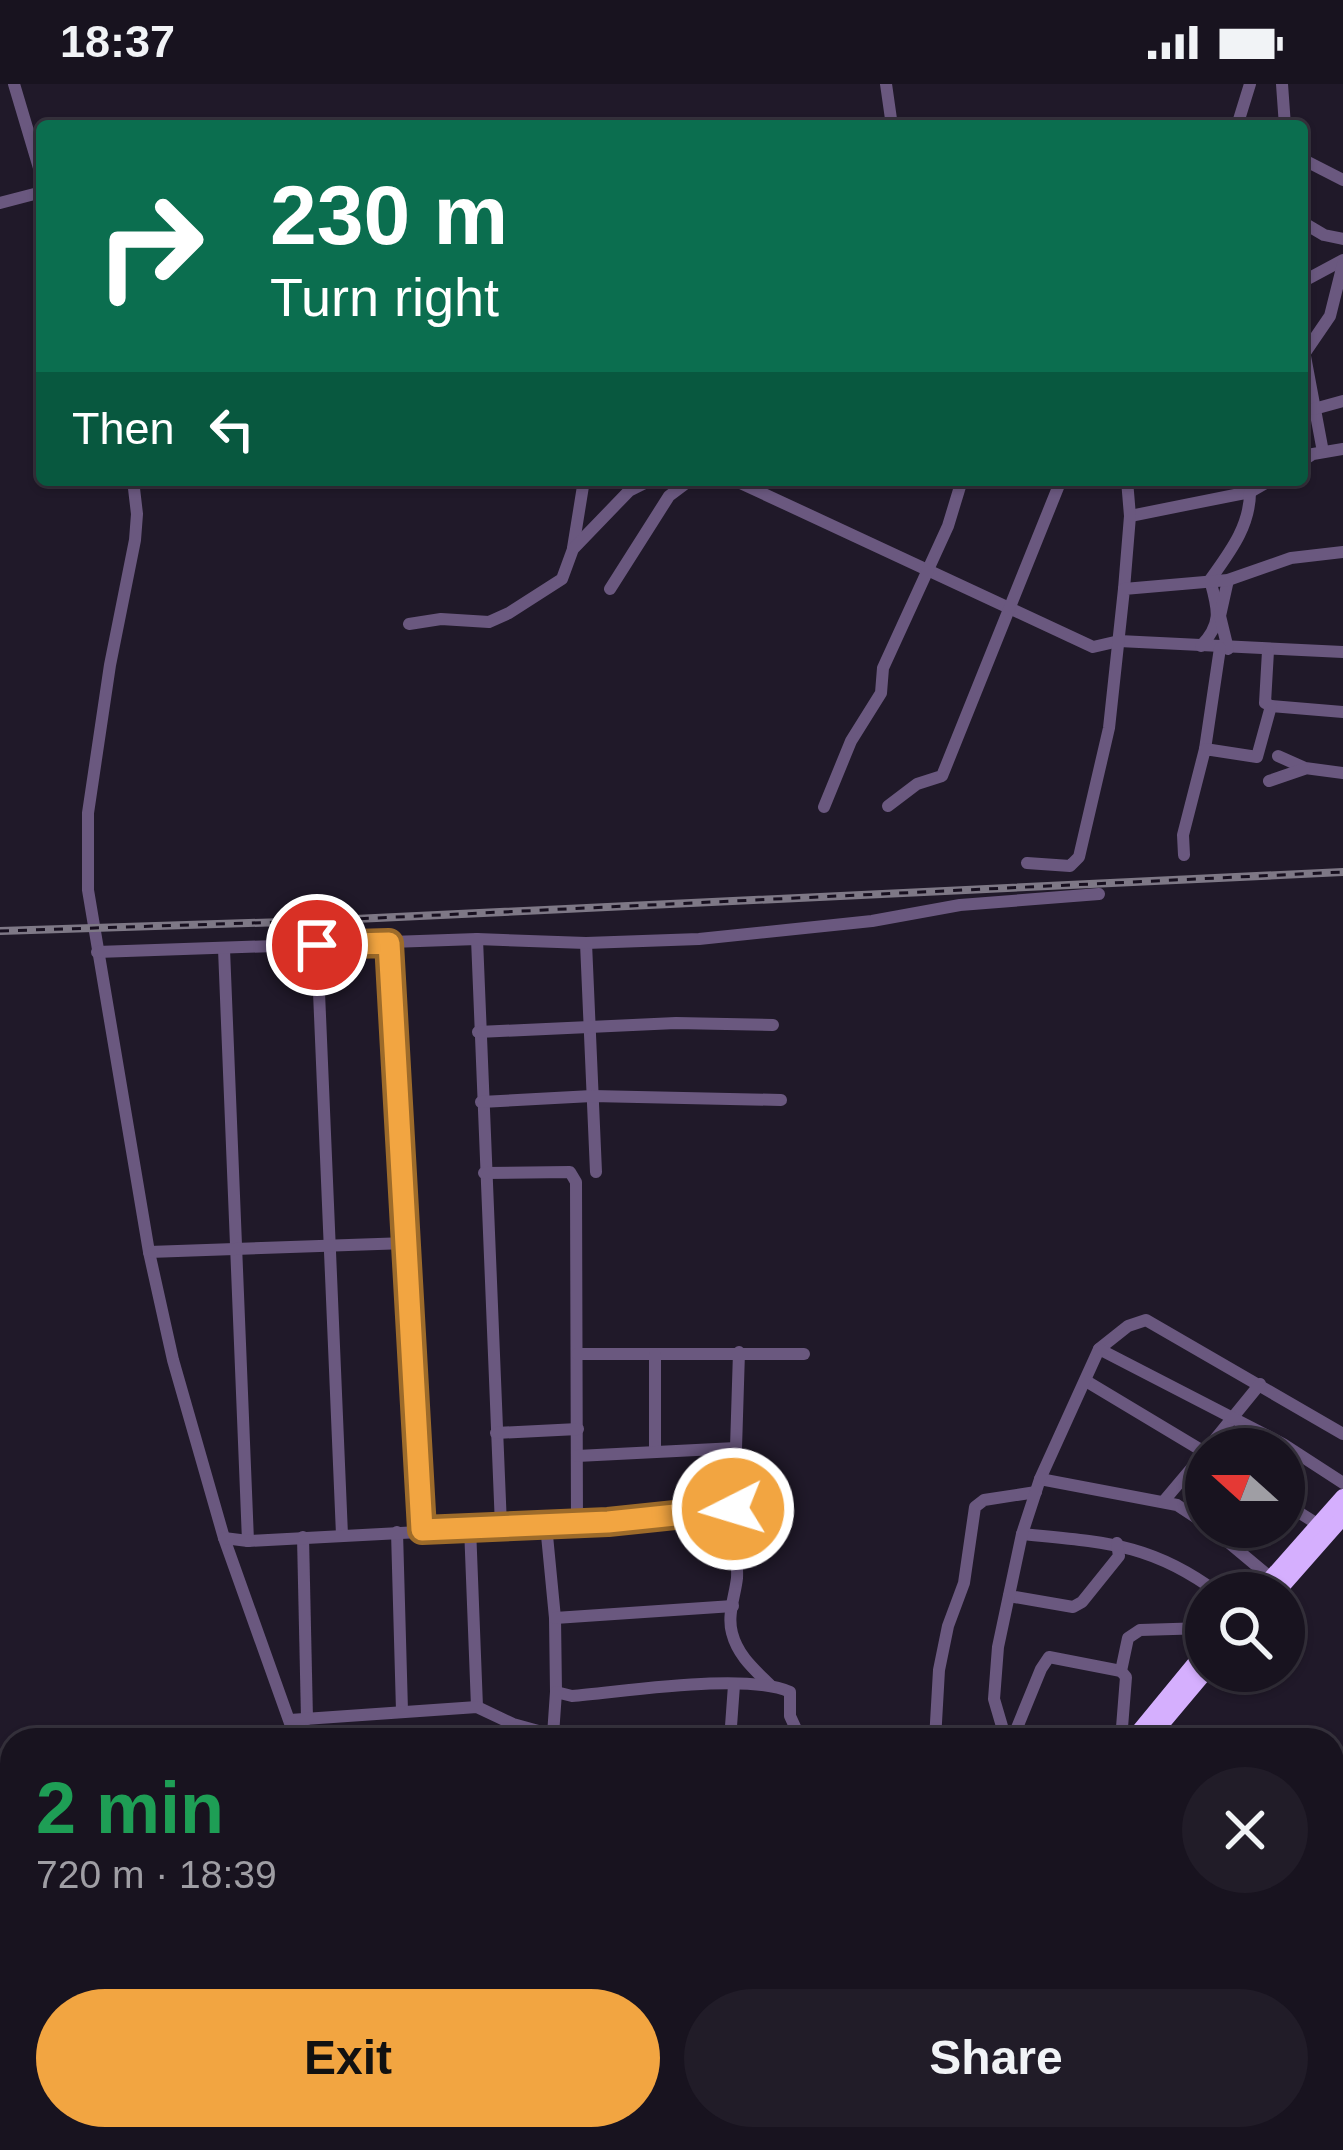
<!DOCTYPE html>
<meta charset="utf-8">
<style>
:root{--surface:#18131f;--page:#211c28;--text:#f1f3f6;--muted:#9f9ea4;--line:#36323d;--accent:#f2a541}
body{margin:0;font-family:Arial,sans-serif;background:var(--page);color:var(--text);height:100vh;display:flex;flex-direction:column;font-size:45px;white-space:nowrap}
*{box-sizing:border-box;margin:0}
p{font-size:39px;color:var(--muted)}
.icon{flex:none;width:66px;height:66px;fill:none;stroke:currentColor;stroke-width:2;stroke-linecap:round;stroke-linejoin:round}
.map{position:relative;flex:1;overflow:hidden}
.details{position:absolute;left:0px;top:1644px;width:1344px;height:423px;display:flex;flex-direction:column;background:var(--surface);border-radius:36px 36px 0 0;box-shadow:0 3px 9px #0004,0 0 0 3px var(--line)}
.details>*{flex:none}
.hud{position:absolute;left:36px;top:36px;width:1272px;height:366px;border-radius:12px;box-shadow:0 3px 9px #0004,0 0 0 3px var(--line);background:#0b6e4f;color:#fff;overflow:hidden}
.needle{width:78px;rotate:291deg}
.buttons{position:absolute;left:1185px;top:1344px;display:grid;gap:24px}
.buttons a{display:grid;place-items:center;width:120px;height:120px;border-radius:50%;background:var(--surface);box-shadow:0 3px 9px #0004,0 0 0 3px var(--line);font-size:60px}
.pin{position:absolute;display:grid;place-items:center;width:102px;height:102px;color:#fff;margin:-51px;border:6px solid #fff;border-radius:50%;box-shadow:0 3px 12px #0007}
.me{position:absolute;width:132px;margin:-66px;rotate:265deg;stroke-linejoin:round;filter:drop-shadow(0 0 9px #0008)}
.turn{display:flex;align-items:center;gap:42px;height:252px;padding:0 36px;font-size:54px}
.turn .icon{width:156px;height:156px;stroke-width:2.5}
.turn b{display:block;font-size:84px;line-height:102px}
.then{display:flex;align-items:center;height:114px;padding:0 36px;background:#0003;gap:24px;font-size:45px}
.round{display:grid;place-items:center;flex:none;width:126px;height:126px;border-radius:63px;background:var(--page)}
.overview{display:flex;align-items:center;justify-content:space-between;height:204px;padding:0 36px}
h1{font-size:72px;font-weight:700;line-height:90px;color:#1e9e55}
.primary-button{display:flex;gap:24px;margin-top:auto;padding:24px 36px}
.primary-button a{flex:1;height:138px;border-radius:72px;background:var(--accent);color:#111;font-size:48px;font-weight:700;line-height:138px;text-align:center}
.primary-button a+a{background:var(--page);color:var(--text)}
.status{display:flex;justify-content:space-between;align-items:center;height:84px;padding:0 60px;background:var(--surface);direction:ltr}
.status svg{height:33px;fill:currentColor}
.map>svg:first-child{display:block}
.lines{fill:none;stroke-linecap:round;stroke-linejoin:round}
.minor{stroke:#6a587f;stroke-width:12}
.major{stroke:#b992e4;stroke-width:15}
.highway{stroke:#d5affe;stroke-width:16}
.rail-casing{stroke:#7e7886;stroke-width:8}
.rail{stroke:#170f1f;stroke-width:3;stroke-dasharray:9;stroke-linecap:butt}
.route-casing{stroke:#9d6b2a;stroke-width:30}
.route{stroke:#f2a541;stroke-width:21}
</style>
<div class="status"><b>18:37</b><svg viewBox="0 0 49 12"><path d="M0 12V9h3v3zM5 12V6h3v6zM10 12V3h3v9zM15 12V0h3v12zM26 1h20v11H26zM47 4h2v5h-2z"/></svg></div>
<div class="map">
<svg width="1343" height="2066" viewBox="0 0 1343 2066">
<rect width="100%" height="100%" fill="#201929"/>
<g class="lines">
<g class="minor">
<path d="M14,0L42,94"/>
<path d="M886,0L892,42"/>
<path d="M1282,0L1285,42"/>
<path d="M1237,42L1250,0"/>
<path d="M1302,75L1343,96"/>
<path d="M0,119L42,108"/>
<path d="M1302,138L1324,151L1343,155"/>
<path d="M1302,198L1343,176"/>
<path d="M1302,256L1323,368"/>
<path d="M1304,270L1330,232L1343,180"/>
<path d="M1314,325L1343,317"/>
<path d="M1302,377L1313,370L1343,365"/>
<path d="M133,396L137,430L135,456L110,581L88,729V806L149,1168L173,1276L224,1454L296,1656"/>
<path d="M734,396L1093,563L1119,557L1343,568"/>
<path d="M1130,432L1250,408L1271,396"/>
<path d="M573,464L584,396"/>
<path d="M610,505L669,412L689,397"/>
<path d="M1124,505L1130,432L1127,396"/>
<path d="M409,540L441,535L489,538L509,529L562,495L573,465L629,407L649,397L688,396"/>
<path d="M1201,562C1223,539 1218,525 1210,496C1229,469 1250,443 1250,408"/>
<path d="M1228,565L1220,532L1228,496"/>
<path d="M1271,622L1343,628"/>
<path d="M1205,665L1220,564"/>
<path d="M1278,672L1305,684L1343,689"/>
<path d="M1269,697L1304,685"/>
<path d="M888,722L917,700L942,692L1061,396"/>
<path d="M824,723L851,657L881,609L883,584L948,442L962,396"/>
<path d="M1184,771L1183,751L1205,665L1257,673L1271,622L1265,619L1268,567"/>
<path d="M1027,779L1070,782L1079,773L1109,644L1124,505L1228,496L1291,474L1343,468"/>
<path d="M477,855L501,1442"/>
<path d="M389,858L422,1446"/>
<path d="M586,859L596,1088"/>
<path d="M317,861L342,1451"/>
<path d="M224,865L248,1457"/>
<path d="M97,868L477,855L586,859L699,855L872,837L960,821L1099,810"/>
<path d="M478,948L676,939L773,941"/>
<path d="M481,1018L592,1012L781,1016"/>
<path d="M484,1089L570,1088L576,1098L577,1440"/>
<path d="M149,1168L407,1159"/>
<path d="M1099,1265L1128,1242L1146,1236L1343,1350"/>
<path d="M739,1268L736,1364C722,1400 739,1454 737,1494C735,1512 727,1531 732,1549C738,1572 754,1585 770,1601"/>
<path d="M577,1270H804"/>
<path d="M1086,1297L1206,1369"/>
<path d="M496,1349L578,1345"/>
<path d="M1207,1365L1260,1300"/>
<path d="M655,1368V1271"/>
<path d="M577,1372L736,1364"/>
<path d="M1040,1395L1177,1421L1206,1440"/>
<path d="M1163,1418L1206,1367"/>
<path d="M1284,1419L1319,1441"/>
<path d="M546,1441L555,1534L556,1608"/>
<path d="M470,1443L477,1623"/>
<path d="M1210,1443L1271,1494"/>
<path d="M397,1448L402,1627"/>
<path d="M1022,1450C1103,1458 1151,1459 1218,1509"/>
<path d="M303,1453L307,1635"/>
<path d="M224,1454L248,1457L608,1438L733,1425"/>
<path d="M1009,1512L1073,1523L1082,1518L1119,1472L1117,1459"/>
<path d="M555,1534L733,1522"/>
<path d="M290,1636L477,1623L513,1640L553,1651L556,1608L572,1612C623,1608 747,1588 790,1608V1632L801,1656"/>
<path d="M730,1656L734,1601"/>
<path d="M935,1656L939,1586L948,1542L964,1499L975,1423L984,1416L1036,1408"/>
<path d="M976,1656L1005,1653"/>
<path d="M1006,1656L994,1615L998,1563L1022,1450L1040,1395L1099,1265L1283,1360L1343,1399"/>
<path d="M1012,1656L1041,1585L1049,1573L1121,1587"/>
<path d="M1121,1656L1126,1593L1121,1587L1128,1554L1140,1546L1206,1544"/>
<path d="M341,2055L342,2066"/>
<path d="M1080,2066L1086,2055"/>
<path d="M1188,2066L1189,2055"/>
</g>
<g class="major">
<path d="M1332,1847L1343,1848"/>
<path d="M1332,1858L1343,1859"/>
</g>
<g class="highway">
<path d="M1258,1509L1343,1413"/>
<path d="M1276,1509L1343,1433"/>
<path d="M1132,1656L1206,1566"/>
<path d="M1148,1656L1206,1587"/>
<path d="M558,2066L578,2055"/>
</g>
<defs>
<path id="rail" d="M0,847L313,837L1343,788"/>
</defs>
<use href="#rail" class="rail-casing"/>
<use href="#rail" class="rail"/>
</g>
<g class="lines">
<defs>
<path id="route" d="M317,861L389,859L422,1446L608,1438L733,1425"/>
</defs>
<use href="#route" class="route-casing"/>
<use href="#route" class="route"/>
</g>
</svg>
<div class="buttons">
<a><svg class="needle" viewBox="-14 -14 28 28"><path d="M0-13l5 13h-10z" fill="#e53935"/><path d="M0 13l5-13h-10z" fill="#9f9ea4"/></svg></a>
<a><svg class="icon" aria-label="search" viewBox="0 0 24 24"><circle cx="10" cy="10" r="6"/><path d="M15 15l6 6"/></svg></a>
</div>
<div class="pin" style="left:317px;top:861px;background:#d93025"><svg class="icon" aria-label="arrive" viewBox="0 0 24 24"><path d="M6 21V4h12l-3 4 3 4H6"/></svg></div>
<svg class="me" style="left:733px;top:1425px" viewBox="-20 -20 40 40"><circle r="17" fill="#f2a541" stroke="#fff" stroke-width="3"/><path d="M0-11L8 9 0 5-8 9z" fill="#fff"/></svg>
<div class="hud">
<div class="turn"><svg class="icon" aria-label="right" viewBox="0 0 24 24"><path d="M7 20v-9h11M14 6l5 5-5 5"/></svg><div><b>230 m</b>Turn right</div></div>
<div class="then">Then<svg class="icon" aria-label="left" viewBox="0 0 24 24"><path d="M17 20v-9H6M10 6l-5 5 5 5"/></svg></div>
</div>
<section class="details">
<div class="overview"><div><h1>2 min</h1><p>720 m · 18:39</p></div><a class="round"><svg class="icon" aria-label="close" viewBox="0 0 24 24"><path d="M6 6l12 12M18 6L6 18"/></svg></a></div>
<div class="primary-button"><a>Exit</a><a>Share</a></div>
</section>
</div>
